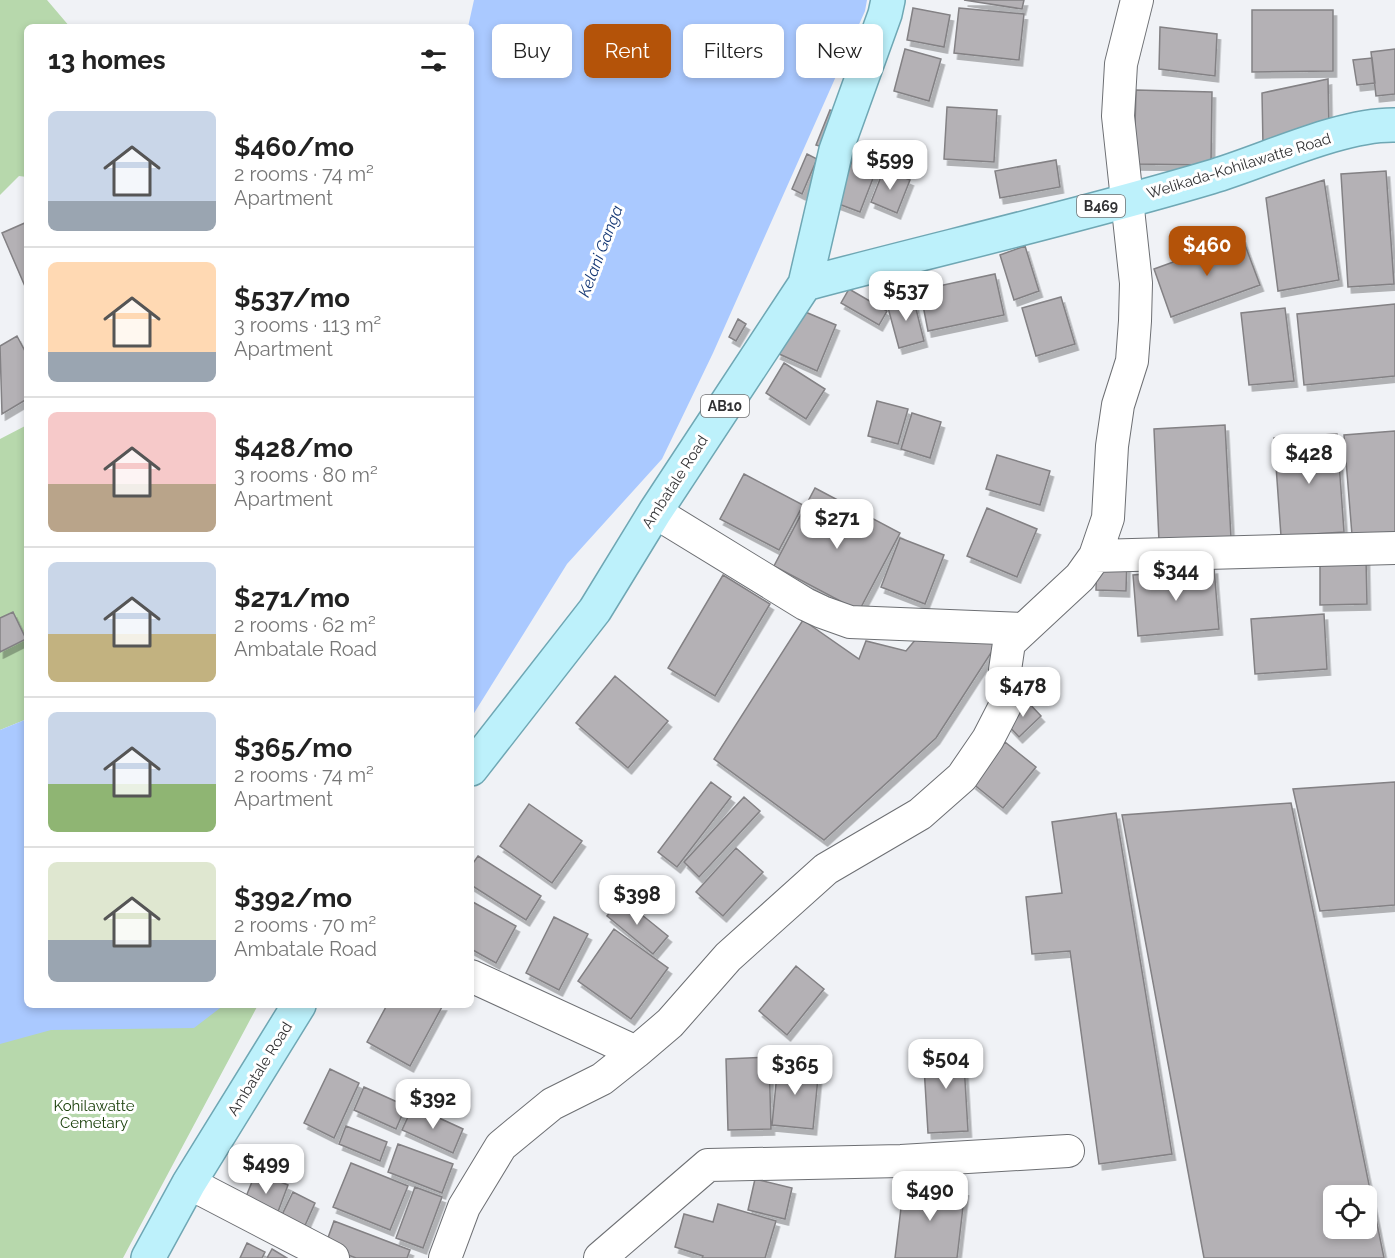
<!DOCTYPE html>
<meta charset="utf-8">
<style>
:root{--surface:#fff;--page:#f2f2f2;--text:#222;--muted:#767676;--line:#e0e0e0;--accent:#b45309}
body{margin:0;font-family:Raleway,sans-serif;background:var(--page);color:var(--text);height:100vh;display:flex;flex-direction:column;font-size:22px;white-space:nowrap}
*{box-sizing:border-box;margin:0}
p{font-size:20px;color:var(--muted)}
.icon{flex:none;width:33px;height:33px;fill:none;stroke:currentColor;stroke-width:2;stroke-linecap:round;stroke-linejoin:round}
.map{position:relative;flex:1;overflow:hidden}
.panel{position:absolute;left:24px;top:24px;width:450px;height:984px;display:flex;flex-direction:column;background:var(--surface);border-radius:9px;box-shadow:0 3px 9px #0003}
.panel>*{flex:none}
.top-card{position:absolute;left:492px;top:24px;width:570px;height:54px;display:flex;gap:12px}
.controls{position:absolute;left:1323px;top:1185px;display:grid;gap:12px}
.controls a{display:grid;place-items:center;width:54px;height:54px;border-radius:9px;background:var(--surface);box-shadow:0 3px 9px #0003;font-size:30px}
.price{position:absolute;translate:-50% -51px;padding:0 14px;border-radius:12px;background:#fff;color:#222;font-size:20px;line-height:39px;filter:drop-shadow(0 2px 3px #0008)}
.price::after{content:'';position:absolute;left:50%;top:36px;width:18px;height:14px;margin-left:-9px;background:inherit;clip-path:polygon(0 0,100% 0,50% 100%)}
.price.selected{background:var(--accent);color:#fff}
ul{padding:0;list-style:none}
li{display:flex;align-items:center;gap:18px;height:150px;padding:0 24px}
li+li{border-top:2px solid var(--line)}
li span{display:grid;place-items:center;flex:none;width:168px;height:120px;border-radius:9px;color:#555}
li>.icon{margin-inline-start:auto}
span .icon{width:72px;height:72px;fill:#fffc;stroke-width:1}
li b{font-size:26px}
h2{display:flex;justify-content:space-between;align-items:center;height:72px;padding:0 24px;font-size:26px}
.pill{padding:0 21px;border-radius:9px;background:var(--surface);box-shadow:0 3px 9px #0003;font-size:21px;line-height:54px}
.pill.selected{background:var(--accent);color:#fff}
.map>svg:first-child{display:block}
.green{fill:#b7d8ac}
.water{fill:#aac9ff}
.building{fill:#b4b1b5;stroke:#838184;stroke-width:1.5;fill-rule:evenodd;filter:url(#shadow)}
.lines{fill:none;stroke-linecap:round;stroke-linejoin:round}
.minor-casing{stroke:#6d6f73;stroke-width:34}
.primary-casing{stroke:#6fa7b4;stroke-width:36}
.minor{stroke:#fff;stroke-width:32}
.primary{stroke:#bdf1fb;stroke-width:33}
.labels{text-anchor:middle;stroke-width:6;stroke-linejoin:round;paint-order:stroke}
.shield{fill:#fff;stroke:#6f6f70;stroke-width:1.5}
.shield-label{font-size:14px;font-weight:bold;fill:#313133}
.street-label{font-size:15px;fill:#313133;stroke:#fff}
.park-label{font-size:15px;fill:#1b400b;stroke:#fff}
.water-label{font-size:16px;font-style:italic;fill:#143774;stroke:#fff}
</style>
<div class="map">
<svg width="1395" height="1258" viewBox="0 0 1395 1258">
<defs>
<filter id="shadow"><feDropShadow dx="3.5" dy="6" stdDeviation="0" flood-color="#0004"/></filter>
</defs>
<rect width="100%" height="100%" fill="#f0f2f6"/>
<path class="green" d="M0 0H47L70 27H27V177L19 176 0 195Z
M27 425V719L0 730V439Z
M209 1005H258L123 1258H0V1041L45 1022Z"/>
<path class="water" d="M474 0H867L865 11 713 353 662 459 567 564 471 718V27H468Z
M27 719V1005H224L194 1028 51 1030 0 1044V730Z"/>
<path class="building" d="M964 0H1024L1022 9Z
M913 8 950 15 944 47 907 40Z
M959 8 1024 14 1019 60 954 53Z
M1252 10H1333V71L1252 72Z
M1160 27 1217 34 1215 76 1159 69Z
M905 49 941 59 929 101 894 91Z
M1395 49V94L1376 96 1371 52Z
M1372 58 1375 83 1357 85 1353 60Z
M1328 79 1329 130 1263 146 1262 93Z
M1136 90 1212 92 1211 165 1134 164Z
M947 107 997 110 994 162 944 159Z
M830 110 839 113 826 148 816 145Z
M807 154 817 159 802 194 792 189Z
M853 158 877 168 860 212 836 203Z
M1056 160 1060 187 1000 198 995 171Z
M884 169 910 180 897 213 871 202Z
M1386 171 1394 284 1348 287 1341 174Z
M1324 180 1339 280 1278 291 1266 198Z
M27 222V291L2 233Z
M1242 237 1260 285 1171 317 1154 269Z
M1025 246 1039 291 1014 300 1000 255Z
M995 274 1004 315 928 331 920 290Z
M849 289 887 311 879 325 841 303Z
M913 297 924 341 899 348 887 304Z
M1061 297 1075 344 1036 356 1022 308Z
M1395 304V376L1304 385 1297 314Z
M796 308 836 325 817 371 777 353Z
M1285 308 1294 381 1249 385 1241 313Z
M738 319 746 324 736 341 729 337Z
M17 336 27 355V399L2 414 0 346Z
M784 363 825 389 806 419 766 393Z
M877 401 908 409 898 444 868 436Z
M912 413 941 422 930 458 901 449Z
M1225 425 1231 538 1159 542 1154 429Z
M1395 431V532L1352 535 1344 435Z
M1337 434 1344 532 1281 536 1274 438Z
M997 455 1050 471 1040 505 986 489Z
M744 474 803 505 779 550 720 519Z
M815 488 900 533 859 611 774 566Z
M987 508 1037 529 1017 577 967 556Z
M900 538 944 555 925 604 881 587Z
M1097 556 1127 557 1126 591 1096 590Z
M1366 558 1367 604 1320 605V559Z
M1214 568 1219 629 1138 636 1133 575Z
M723 575 770 604 715 696 668 668Z
M13 612 26 639 0 652V618Z
M1324 614 1327 669 1255 674 1251 619Z
M803 620 859 659 866 641 906 651 916 639 998 642 936 738 824 840 714 759Z
M615 676 668 721 628 768 576 723Z
M1026 700 1041 716 1019 737 1004 721Z
M1005 742 1036 767 1003 808 972 783Z
M711 782 731 797 677 867 658 852Z
M1395 782V905L1320 911 1293 789Z
M744 797 760 811 699 877 684 862Z
M1291 803 1384 1258H1204L1122 815ZM1334 1196H1366V1228H1334Z
M529 804 582 841 552 883 500 846Z
M1116 813 1172 1154 1099 1164 1070 951 1032 954 1026 897 1062 893 1052 822Z
M736 848 763 872 723 916 696 892Z
M478 856 541 896 526 920 471 885V866Z
M621 898 668 936 653 954 607 916Z
M471 901 516 926 496 963 471 949Z
M554 917 588 934 559 990 526 973Z
M614 929 668 968 631 1019 578 981Z
M796 966 824 989 787 1035 759 1011Z
M387 1005H443L410 1066 367 1042Z
M963 1047 968 1131 928 1133 923 1050Z
M769 1057 771 1129 728 1130 726 1059Z
M778 1063 819 1067 813 1129 772 1125Z
M330 1069 359 1083 334 1138 304 1123Z
M364 1087 406 1106 396 1129 354 1110Z
M413 1106 463 1129 453 1153 402 1130Z
M346 1126 387 1142 380 1161 339 1144Z
M398 1144 453 1164 442 1193 388 1172Z
M351 1163 408 1186 390 1230 333 1207Z
M256 1172 288 1185 276 1217 243 1204Z
M755 1179 792 1188 785 1219 748 1210Z
M904 1183 965 1190 957 1258H895Z
M415 1187 442 1197 423 1248 396 1238Z
M293 1192 315 1203 303 1230 280 1219Z
M718 1204 776 1221 765 1258H702L703 1256 675 1247 684 1214 713 1222Z
M334 1221 410 1250 407 1258H356L325 1246Z
M247 1243 265 1252 262 1258H240Z
M272 1249 287 1258H267Z"/>
<g class="lines">
<defs>
<path id="minor" d="M655 512 805 604 822 612 850 622 1022 629
M1095 556 1395 548
M471 976 636 1052
M189 1183 333 1258
M445 1258 464 1207 501 1146 552 1104 602 1079 636 1052 670 1023 728 957 826 869 920 814 962 777 988 739 1006 704 1005 670 1009 643 1080 577 1095 556 1108 518 1112 446 1118 405 1132 361 1135 321 1136 283 1118 116 1121 64 1137 0
M600 1258 708 1165 901 1161 1068 1151"/>
<path id="primary" d="M805 284C940 248 1077 217 1211 177 1265 161 1340 124 1395 125
M471 769 595 610 655 512 805 284 836 150 885 14 888 0
M148 1258 189 1183 299 1005"/>
</defs>
<use href="#minor" class="minor-casing"/>
<use href="#primary" class="primary-casing"/>
<use href="#minor" class="minor"/>
<use href="#primary" class="primary"/>
</g>
<g class="labels">
<g class="shield">
<rect x="1077" y="195" width="48" height="22" rx="4.5"/>
<rect x="701" y="395" width="48" height="22" rx="4.5"/>
</g>
<g class="shield-label">
<text x="1101" y="211">B469</text>
<text x="725" y="411">AB10</text>
</g>
<g class="street-label">
<text transform="translate(1239 166) rotate(-17)" y="5">Welikada-Kohilawatte Road</text>
<text transform="translate(675 482) rotate(-57)" y="5">Ambatale Road</text>
<text transform="translate(260 1069) rotate(-58)" y="5">Ambatale Road</text>
</g>
<g class="park-label">
<text x="94" y="1111">Kohilawatte<tspan x="94" dy="17">Cemetary</tspan></text>
</g>
<g class="water-label">
<text transform="translate(600 251) rotate(-69)" y="6">Kelani Ganga</text>
</g>
</g>
</svg>
<div class="controls">
<a><svg class="icon" aria-label="locate" viewBox="0 0 24 24"><circle cx="12" cy="12" r="6"/><path d="M12 2v4M12 18v4M2 12h4M18 12h4"/></svg></a>
</div>
<b class="price" style="left:890px;top:191px">$599</b>
<b class="price selected" style="left:1207px;top:277px">$460</b>
<b class="price" style="left:906px;top:322px">$537</b>
<b class="price" style="left:1309px;top:485px">$428</b>
<b class="price" style="left:837px;top:550px">$271</b>
<b class="price" style="left:1176px;top:602px">$344</b>
<b class="price" style="left:1023px;top:718px">$478</b>
<b class="price" style="left:637px;top:926px">$398</b>
<b class="price" style="left:946px;top:1090px">$504</b>
<b class="price" style="left:795px;top:1096px">$365</b>
<b class="price" style="left:433px;top:1130px">$392</b>
<b class="price" style="left:266px;top:1195px">$499</b>
<b class="price" style="left:930px;top:1222px">$490</b>
<div class="top-card">
<a class="pill">Buy</a>
<a class="pill selected">Rent</a>
<a class="pill">Filters</a>
<a class="pill">New</a>
</div>
<section class="panel">
<h2>13 homes<svg class="icon" aria-label="filters" viewBox="0 0 24 24"><path d="M4 7h16M4 17h16"/><circle cx="9" cy="7" r="2"/><circle cx="15" cy="17" r="2"/></svg></h2>
<ul>
<li><span style="background:linear-gradient(#c9d6e8 75%,#9aa5b1 0)"><svg class="icon" aria-label="home" viewBox="0 0 24 24"><path d="M3 11l9-7 9 7M6 9v11h12V9"/></svg></span><div><b>$460/mo</b><p>2 rooms · 74 m²</p><p>Apartment</p></div></li>
<li><span style="background:linear-gradient(#ffd9b3 75%,#9aa5b1 0)"><svg class="icon" aria-label="home" viewBox="0 0 24 24"><path d="M3 11l9-7 9 7M6 9v11h12V9"/></svg></span><div><b>$537/mo</b><p>3 rooms · 113 m²</p><p>Apartment</p></div></li>
<li><span style="background:linear-gradient(#f6c9c9 60%,#b9a48a 0)"><svg class="icon" aria-label="home" viewBox="0 0 24 24"><path d="M3 11l9-7 9 7M6 9v11h12V9"/></svg></span><div><b>$428/mo</b><p>3 rooms · 80 m²</p><p>Apartment</p></div></li>
<li><span style="background:linear-gradient(#c9d6e8 60%,#c2b280 0)"><svg class="icon" aria-label="home" viewBox="0 0 24 24"><path d="M3 11l9-7 9 7M6 9v11h12V9"/></svg></span><div><b>$271/mo</b><p>2 rooms · 62 m²</p><p>Ambatale Road</p></div></li>
<li><span style="background:linear-gradient(#c9d6e8 60%,#8fb573 0)"><svg class="icon" aria-label="home" viewBox="0 0 24 24"><path d="M3 11l9-7 9 7M6 9v11h12V9"/></svg></span><div><b>$365/mo</b><p>2 rooms · 74 m²</p><p>Apartment</p></div></li>
<li><span style="background:linear-gradient(#dfe7d0 65%,#9aa5b1 0)"><svg class="icon" aria-label="home" viewBox="0 0 24 24"><path d="M3 11l9-7 9 7M6 9v11h12V9"/></svg></span><div><b>$392/mo</b><p>2 rooms · 70 m²</p><p>Ambatale Road</p></div></li>
</ul>
</section>
</div>
